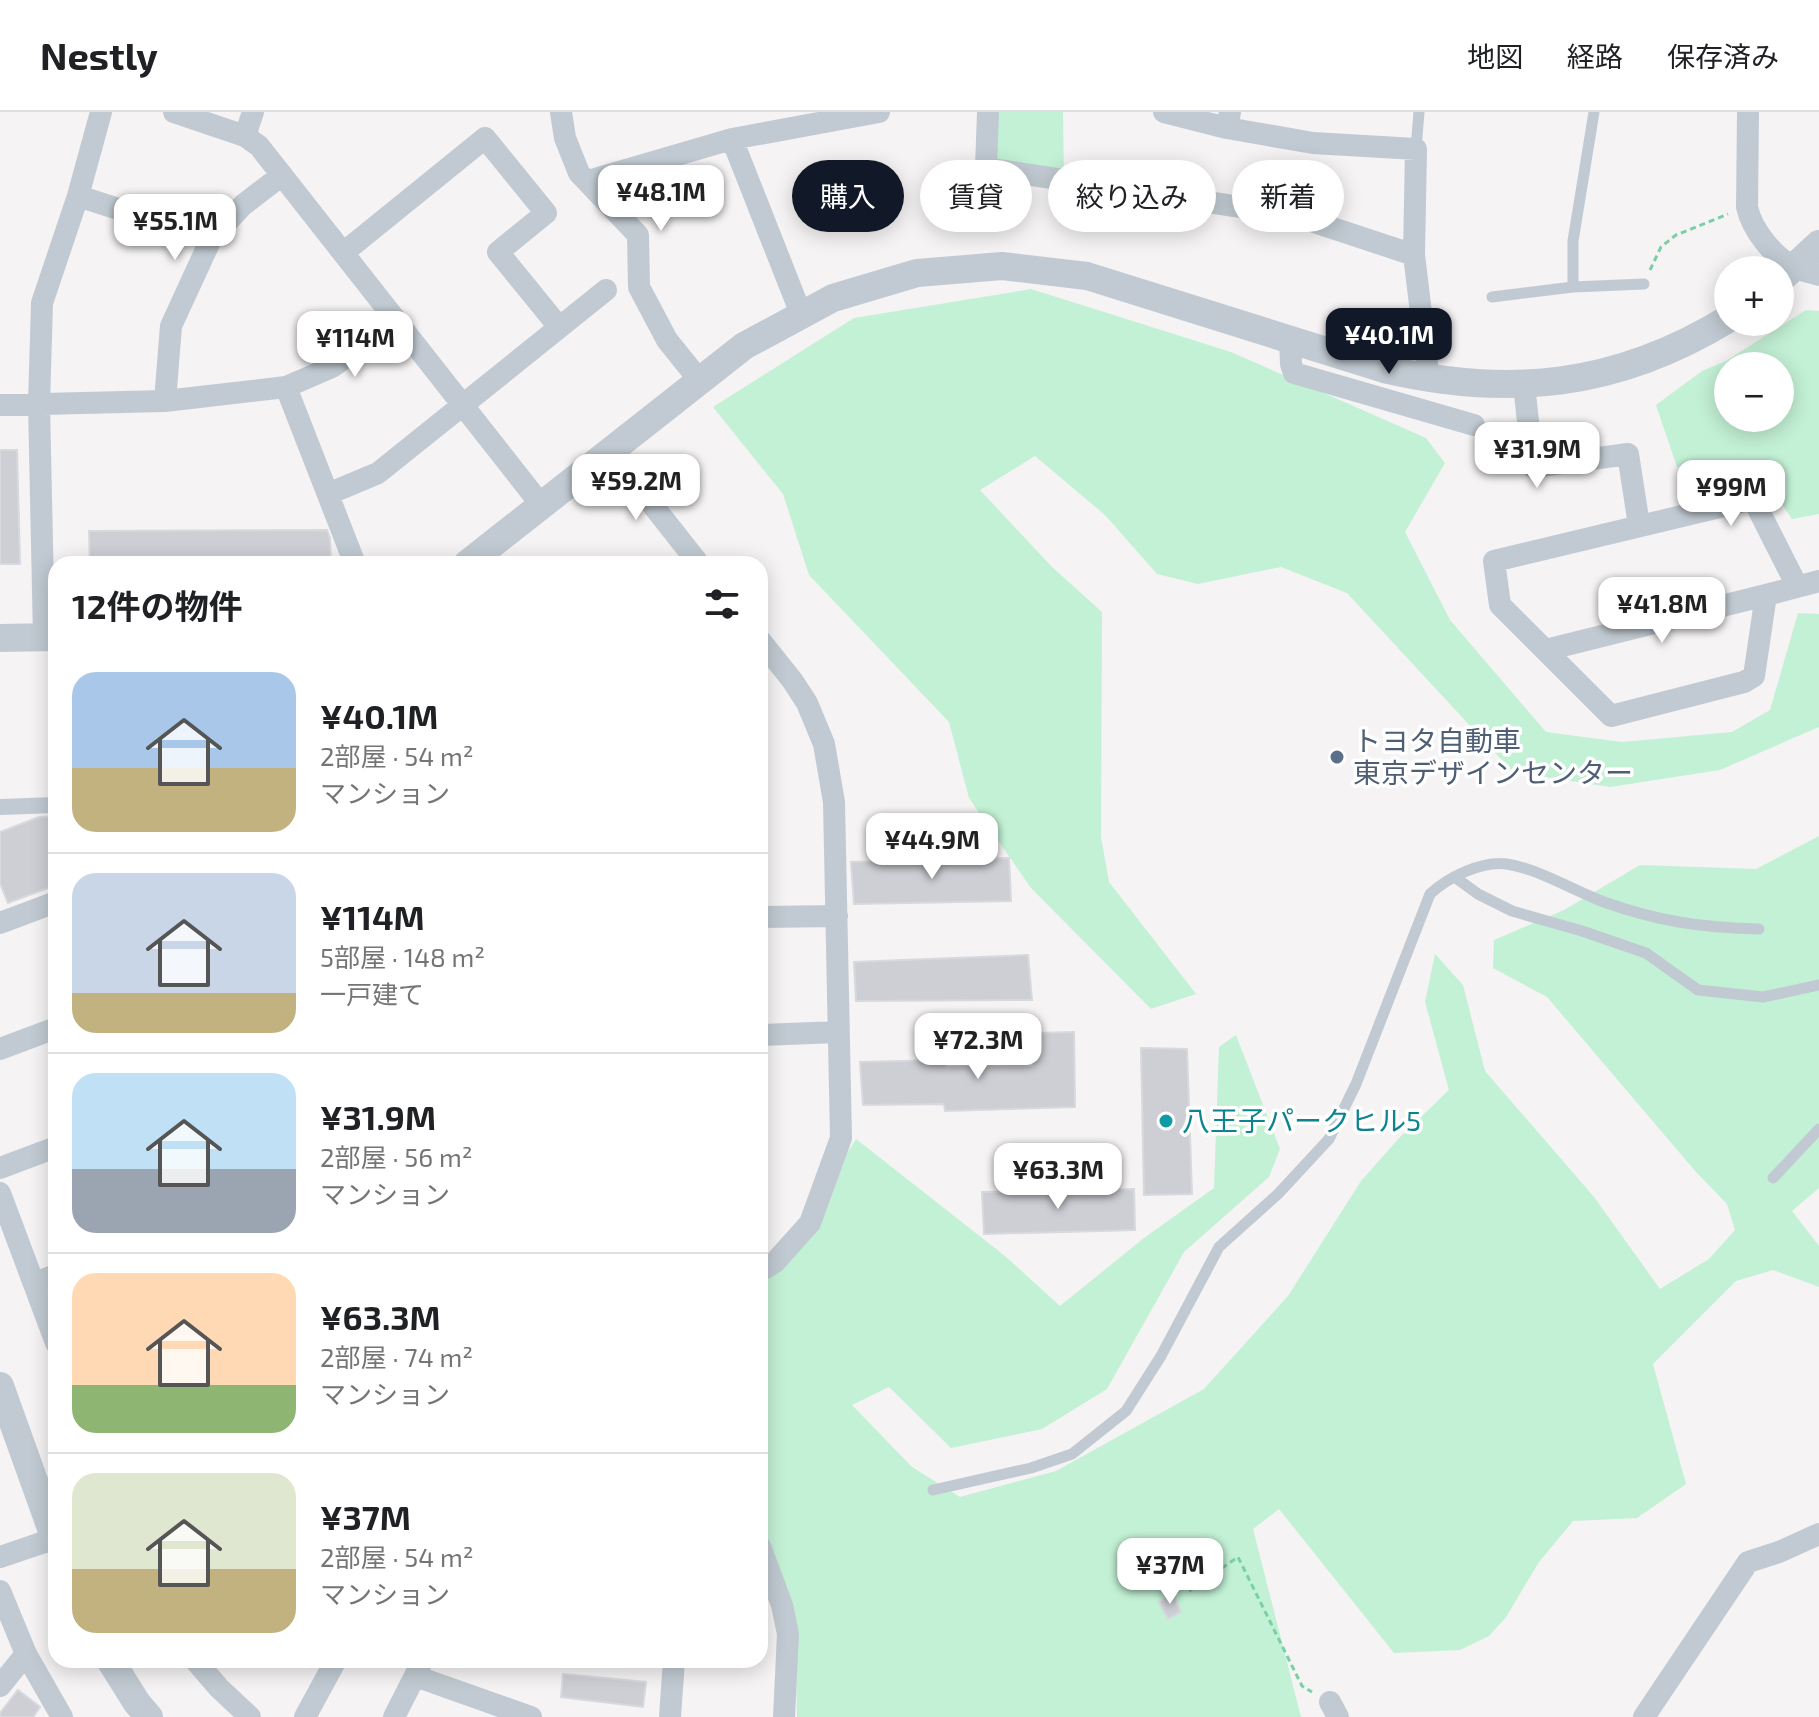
<!DOCTYPE html>
<html lang="ja">
<meta charset="utf-8">
<style>
:root{--surface:#fff;--page:#f2f2f2;--text:#202124;--muted:#757577;--line:#e0e0e0;--accent:#111827}
body{margin:0;font-family:"Exo 2","Noto Sans JP",sans-serif;background:var(--page);color:var(--text);height:100vh;display:flex;flex-direction:column;font-size:30px;white-space:nowrap}
*{box-sizing:border-box;margin:0}
p{font-size:26px;color:var(--muted)}
.icon{flex:none;width:44px;height:44px;fill:none;stroke:currentColor;stroke-width:2;stroke-linecap:round;stroke-linejoin:round}
.map{position:relative;flex:1;overflow:hidden}
.panel{position:absolute;left:48px;top:444px;width:720px;height:1112px;display:flex;flex-direction:column;background:var(--surface);border-radius:24px;box-shadow:0 4px 20px #0003}
.panel>*{flex:none}
.top-card{position:absolute;left:792px;top:48px;width:760px;height:72px;display:flex;gap:16px}
.controls{position:absolute;left:1714px;top:144px;display:grid;gap:16px}
.controls a{display:grid;place-items:center;width:80px;height:80px;border-radius:50%;background:var(--surface);box-shadow:0 4px 20px #0003;font-size:40px}
.price{position:absolute;translate:-50% -68px;padding:0 18px;border-radius:16px;background:#fff;color:#222;font-size:26px;line-height:52px;filter:drop-shadow(0 2px 4px #0008)}
.price::after{content:'';position:absolute;left:50%;top:48px;width:24px;height:18px;margin-left:-12px;background:inherit;clip-path:polygon(0 0,100% 0,50% 100%)}
.price.active{background:var(--accent);color:#fff}
ul{padding:0;list-style:none}
li{display:flex;align-items:center;gap:24px;height:200px;padding:0 24px}
li+li{border-top:2px solid var(--line)}
li span{display:grid;place-items:center;flex:none;width:224px;height:160px;border-radius:24px;color:#555}
li>.icon{margin-inline-start:auto}
span .icon{width:96px;height:96px;fill:#fffc;stroke-width:1}
li b{font-size:34px}
h2{display:flex;justify-content:space-between;align-items:center;height:96px;padding:0 24px;font-size:34px}
.chip{padding:0 28px;border-radius:36px;background:var(--surface);box-shadow:0 4px 20px #0003;font-size:28px;line-height:72px}
.chip.active{background:var(--accent);color:#fff}
header{display:flex;align-items:center;gap:48px;box-sizing:border-box;height:112px;padding:0 40px;background:var(--surface);border-bottom:2px solid var(--line)}
header strong{font-size:38px}
nav{display:flex;gap:44px;margin-inline-start:auto;font-size:28px}
.map>svg:first-child{display:block}
.green{fill:#c3f1d5;fill-rule:evenodd}
.building{fill:#cdcfd5;stroke:#d7d9de;stroke-width:2}
.lines{fill:none;stroke-linecap:round;stroke-linejoin:round}
.path{stroke:#7ad0a6;stroke-width:3;stroke-dasharray:6 4;stroke-linecap:butt}
.service{stroke:#c1cad2;stroke-width:11}
.pedestrian{stroke:#c1cad2;stroke-width:16}
.minor{stroke:#c1cad2;stroke-width:22}
.tertiary{stroke:#c1cad2;stroke-width:28}
.service-dot{fill:#5c6f8a;stroke:#fff;stroke-width:3}
.culture-dot{fill:#0f9aa8;stroke:#fff;stroke-width:3}
.labels{text-anchor:middle;stroke-width:7;stroke-linejoin:round;paint-order:stroke}
.service-label{font-size:28px;fill:#4e5e75;stroke:#fff;text-anchor:start}
.culture-label{font-size:28px;fill:#0d838f;stroke:#fff;text-anchor:start}
</style>
<header>
<strong>Nestly</strong>
<nav><a>地図</a><a>経路</a><a>保存済み</a></nav>
</header>
<div class="map">
<svg width="1819" height="1605" viewBox="0 0 1819 1605">
<rect width="100%" height="100%" fill="#f5f3f3"/>
<path class="green" d="M988 0H1063L1064 68 986 56Z
M1031 177 1231 240 1426 326 1445 351 1405 420 1450 508 1546 620 1622 630 1732 620 1770 598 1798 501 1819 502V615L1720 658 1610 675 1513 660 1347 481 1281 455 1198 472 1157 462 1105 403 1035 344 980 378 1052 455 1102 500 1101 725 1109 770 1196 882 1151 897 1031 776 969 686 949 610 809 463 783 382 713 295 854 206Z
M1806 198 1819 199V402L1792 407 1753 350 1677 355 1656 293 1702 259 1726 249ZM1780 254V306H1728V254Z
M1819 724V1076L1792 1099 1819 1134V1175L1773 1158 1736 1169 1653 1252 1686 1372 1637 1406 1573 1409 1539 1450 1506 1505 1489 1524 1460 1538 1394 1541 1279 1397 1253 1417 1301 1605H797L795 1508 760 1420V1173L766 1170 856 1027 1005 1144 1060 1194 1144 1126 1214 1076 1219 935 1236 923 1280 1037 1269 1065 1184 1140 1107 1277 1042 1317 951 1336 889 1275 852 1293 912 1355 960 1385 1056 1359 1204 1277 1288 1184 1361 1069 1400 1025 1449 978 1425 890 1435 842 1463 873 1485 959 1594 1085 1660 1177 1709 1147 1735 1118 1727 1092 1696 1060 1547 885 1493 856 1494 828 1564 798 1640 753 1756 757Z"/>
<path class="building" d="M0 338H17L20 452H0Z
M327 418 330 426 331 452H90L89 419Z
M56 704V773L8 791 0 771V720L39 705Z
M1009 746 1011 789 854 792 851 750Z
M1028 843 1032 888 856 889 854 850Z
M1074 920 1075 995 945 999 944 992 863 993 860 950 944 948 946 955 1033 954 1035 921Z
M1141 936 1187 937 1192 1082 1144 1083Z
M1134 1077 1135 1118 984 1122 982 1080Z
M1173 1481 1181 1500 1168 1507 1159 1490Z
M563 1562 646 1570 643 1595 561 1585Z
M18 1578 40 1595 33 1605H0V1601Z"/>
<g class="lines">
<path class="path" d="M1650 158 1661 135 1676 123 1728 102
M1189 1479 1238 1445 1302 1574 1312 1580"/>
<path class="service" d="M1416 37 1419 0
M1573 175V129L1594 0
M1492 185 1573 175 1644 172
M1456 766 1478 782 1512 799 1582 819 1646 841 1698 878 1763 885 1819 873
M1773 1066 1819 1017
M933 1378 1031 1356 1072 1342 1126 1299 1161 1244 1219 1135 1278 1082 1329 1027 1356 972 1430 782C1447 766 1482 748 1507 752 1539 757 1574 779 1604 790 1657 809 1703 816 1759 817"/>
<path class="pedestrian" d="M0 695 56 693"/>
<path class="minor" d="M174 0 245 24 259 34 542 394
M561 0 565 26 579 61 638 123 639 175 667 228 700 269
M988 0 986 56 1293 103 1414 143
M1164 0 1227 16
M1230 0 1227 16 1313 31 1416 37 1414 143 1429 267
M1748 0 1747 95C1752 118 1773 144 1794 155 1801 159 1811 160 1819 163
M245 24 253 0
M732 27 801 202
M588 69 732 27 879 0
M78 84 211 127
M343 141 485 26 546 101 498 140 559 215
M1290 227 1291 252 1294 261 1474 313
M1524 273 1533 355 1628 342 1639 413
M286 275 332 255 396 210
M165 289 171 214 211 127 243 93 282 63
M0 293 165 289 286 275 355 452
M610 339 699 452
M328 382 378 361 606 178
M1797 474 1753 387 1494 449 1500 493 1611 604 1744 570 1754 564 1766 483 1819 469
M44 525 39 292 42 191 78 84 101 0
M760 528 792 568 807 591 824 632 834 690 841 1026 810 1111 775 1150 760 1159
M1546 538 1766 483
M760 805 837 804
M0 811 56 790
M760 923 838 920
M0 937 56 916
M0 1056 56 1035
M0 1081 56 1231
M34 1171 56 1163
M760 1434 782 1493 788 1522 784 1605
M0 1445 56 1426
M0 1479 26 1542 62 1605
M195 1548 219 1576 250 1605
M415 1564 531 1605
M0 1574 26 1542
M1330 1590 1338 1605
M305 1605 336 1548
M394 1605 423 1548
M670 1605 674 1548
M1644 1605 1748 1450 1779 1440 1819 1422"/>
<path class="tertiary" d="M1780 168 1819 132
M467 452 744 234 833 186 917 161 1002 154 1087 164 1384 257C1509 286 1617 275 1728 207
M0 526 56 525
M0 1274 56 1430
M110 1548 137 1591 149 1605"/>
</g>
<circle class="service-dot" cx="1337" cy="645" r="8"/>
<circle class="culture-dot" cx="1166" cy="1009" r="8"/>
<g class="labels">
<g class="service-label">
<text x="1353" y="639">トヨタ自動車<tspan x="1353" dy="32">東京デザインセンター</tspan></text>
</g>
<g class="culture-label">
<text x="1182" y="1019">八王子パークヒル5</text>
</g>
</g>
</svg>
<div class="controls">
<a>+</a>
<a>−</a>
</div>
<b class="price" style="left:661px;top:121px">¥48.1M</b>
<b class="price" style="left:175px;top:150px">¥55.1M</b>
<b class="price active" style="left:1389px;top:264px">¥40.1M</b>
<b class="price" style="left:355px;top:267px">¥114M</b>
<b class="price" style="left:1537px;top:378px">¥31.9M</b>
<b class="price" style="left:636px;top:410px">¥59.2M</b>
<b class="price" style="left:1731px;top:416px">¥99M</b>
<b class="price" style="left:1662px;top:533px">¥41.8M</b>
<b class="price" style="left:932px;top:769px">¥44.9M</b>
<b class="price" style="left:978px;top:969px">¥72.3M</b>
<b class="price" style="left:1058px;top:1099px">¥63.3M</b>
<b class="price" style="left:1170px;top:1494px">¥37M</b>
<div class="top-card">
<a class="chip active">購入</a>
<a class="chip">賃貸</a>
<a class="chip">絞り込み</a>
<a class="chip">新着</a>
</div>
<section class="panel">
<h2>12件の物件<svg class="icon" aria-label="filters" viewBox="0 0 24 24"><path d="M4 7h16M4 17h16"/><circle cx="9" cy="7" r="2"/><circle cx="15" cy="17" r="2"/></svg></h2>
<ul>
<li><span style="background:linear-gradient(#a9c7e8 60%,#c2b280 0)"><svg class="icon" aria-label="home" viewBox="0 0 24 24"><path d="M3 11l9-7 9 7M6 9v11h12V9"/></svg></span><div><b>¥40.1M</b><p>2部屋 · 54 m²</p><p>マンション</p></div></li>
<li><span style="background:linear-gradient(#c9d6e8 75%,#c2b280 0)"><svg class="icon" aria-label="home" viewBox="0 0 24 24"><path d="M3 11l9-7 9 7M6 9v11h12V9"/></svg></span><div><b>¥114M</b><p>5部屋 · 148 m²</p><p>一戸建て</p></div></li>
<li><span style="background:linear-gradient(#bfe0f5 60%,#9aa5b1 0)"><svg class="icon" aria-label="home" viewBox="0 0 24 24"><path d="M3 11l9-7 9 7M6 9v11h12V9"/></svg></span><div><b>¥31.9M</b><p>2部屋 · 56 m²</p><p>マンション</p></div></li>
<li><span style="background:linear-gradient(#ffd9b3 70%,#8fb573 0)"><svg class="icon" aria-label="home" viewBox="0 0 24 24"><path d="M3 11l9-7 9 7M6 9v11h12V9"/></svg></span><div><b>¥63.3M</b><p>2部屋 · 74 m²</p><p>マンション</p></div></li>
<li><span style="background:linear-gradient(#dfe7d0 60%,#c2b280 0)"><svg class="icon" aria-label="home" viewBox="0 0 24 24"><path d="M3 11l9-7 9 7M6 9v11h12V9"/></svg></span><div><b>¥37M</b><p>2部屋 · 54 m²</p><p>マンション</p></div></li>
</ul>
</section>
</div>
